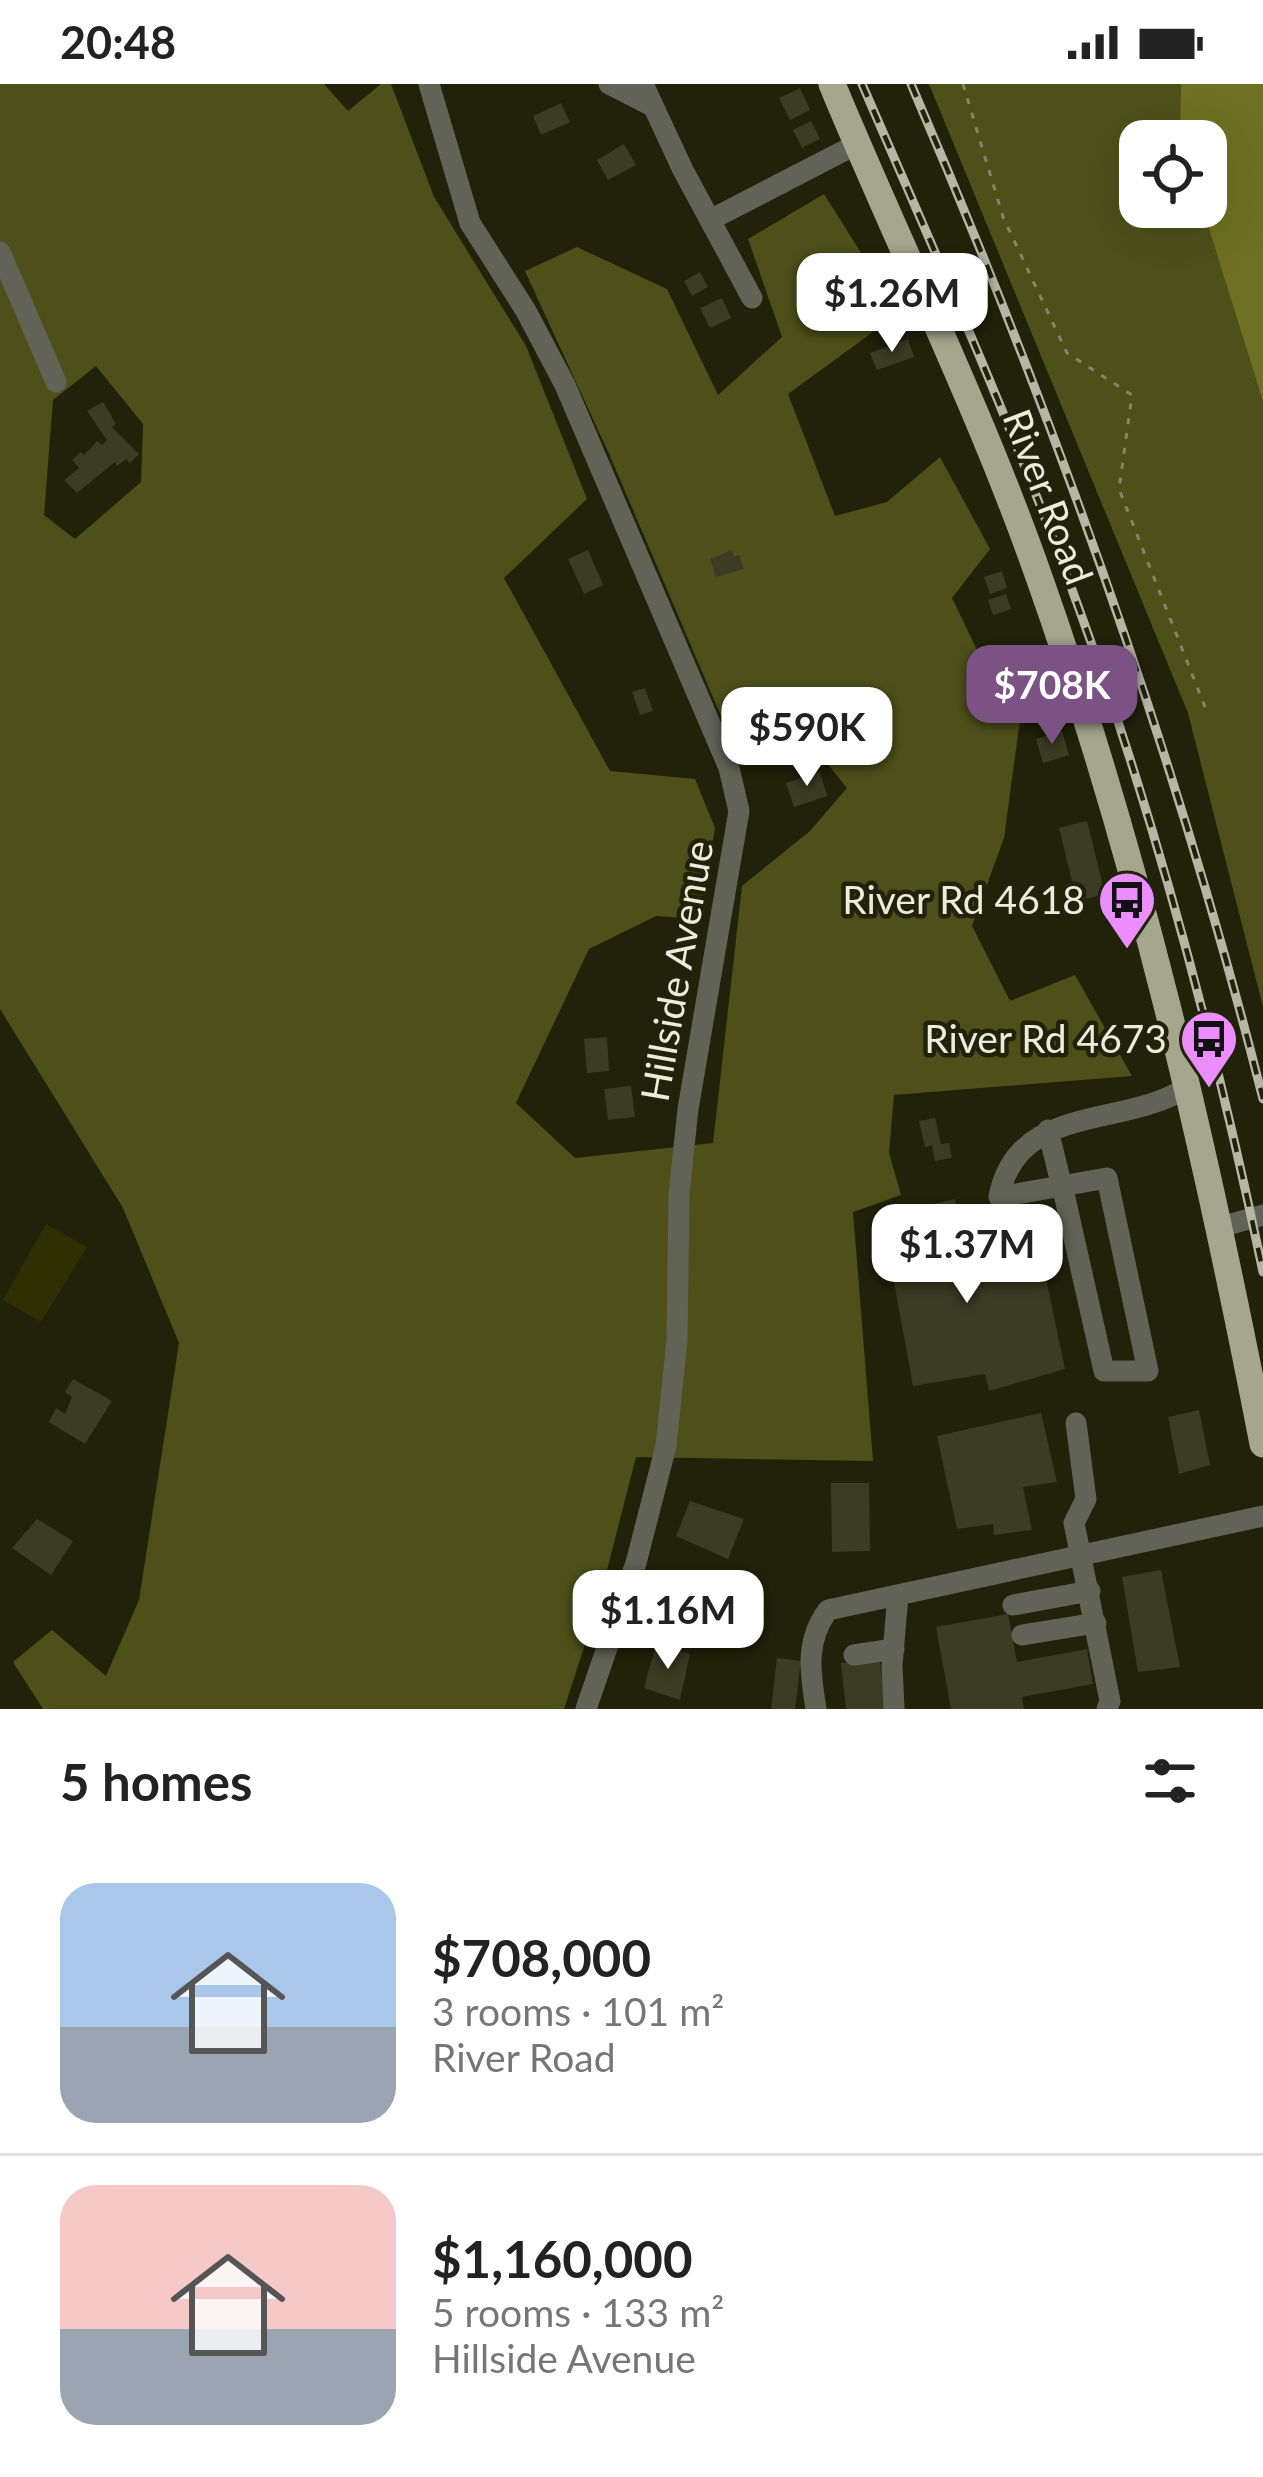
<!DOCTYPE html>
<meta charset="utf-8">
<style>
:root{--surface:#fff;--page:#f6f6f6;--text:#222;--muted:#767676;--line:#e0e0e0;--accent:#7c5284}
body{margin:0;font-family:Lato,sans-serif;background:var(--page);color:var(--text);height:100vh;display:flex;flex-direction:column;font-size:45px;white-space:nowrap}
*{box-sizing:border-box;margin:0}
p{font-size:39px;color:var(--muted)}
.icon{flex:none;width:66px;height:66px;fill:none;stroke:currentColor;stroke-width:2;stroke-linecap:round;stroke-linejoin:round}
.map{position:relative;height:1625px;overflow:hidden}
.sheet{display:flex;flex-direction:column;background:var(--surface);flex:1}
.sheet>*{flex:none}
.tools{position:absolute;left:1119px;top:36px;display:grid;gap:24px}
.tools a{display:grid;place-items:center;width:108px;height:108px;border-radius:24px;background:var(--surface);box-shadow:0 12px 48px #0002;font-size:60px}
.price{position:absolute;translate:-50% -102px;padding:0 27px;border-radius:24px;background:#fff;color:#222;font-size:39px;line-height:78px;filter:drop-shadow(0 3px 6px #0008)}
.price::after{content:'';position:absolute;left:50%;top:72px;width:36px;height:27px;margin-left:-18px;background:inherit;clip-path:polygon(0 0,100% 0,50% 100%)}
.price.selected{background:var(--accent);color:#fff}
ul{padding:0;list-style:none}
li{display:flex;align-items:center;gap:36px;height:300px;padding:0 60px}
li+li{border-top:3px solid var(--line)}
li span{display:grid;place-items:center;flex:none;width:336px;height:240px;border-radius:36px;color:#555}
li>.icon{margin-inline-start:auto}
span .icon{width:144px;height:144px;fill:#fffc;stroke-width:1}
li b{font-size:51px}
h2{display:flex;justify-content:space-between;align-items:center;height:144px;padding:0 60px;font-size:51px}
.status{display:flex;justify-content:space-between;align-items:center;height:84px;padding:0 60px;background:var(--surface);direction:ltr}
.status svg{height:33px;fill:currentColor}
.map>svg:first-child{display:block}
.green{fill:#2e3002}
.forest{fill:#4e501a;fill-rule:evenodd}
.water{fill:#6e7022}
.building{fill:#3a3c23}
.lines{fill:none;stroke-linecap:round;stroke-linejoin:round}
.path{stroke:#828470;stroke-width:3;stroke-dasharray:6 9;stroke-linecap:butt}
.minor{stroke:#626357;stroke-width:21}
.major{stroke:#a4a68e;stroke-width:27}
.rail-casing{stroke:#b5b7a5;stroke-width:9}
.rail{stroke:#21220a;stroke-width:4.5;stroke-dasharray:14;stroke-linecap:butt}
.labels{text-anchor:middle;stroke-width:9;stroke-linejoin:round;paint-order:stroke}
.street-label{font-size:39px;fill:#eaecdc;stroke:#21220a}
.poi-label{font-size:39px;fill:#eaecdc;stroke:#21220a;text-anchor:end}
</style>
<div class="status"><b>20:48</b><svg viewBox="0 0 49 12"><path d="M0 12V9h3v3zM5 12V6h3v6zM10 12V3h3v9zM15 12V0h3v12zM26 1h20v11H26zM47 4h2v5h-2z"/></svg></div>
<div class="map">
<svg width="1263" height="1625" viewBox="0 0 1263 1625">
<rect width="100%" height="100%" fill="#21220a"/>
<path class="green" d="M46 1140 87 1163 41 1238 3 1216Z"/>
<path class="forest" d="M0 0H324L348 27 381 0H391L434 113 526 262 587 415 504 494 610 687 695 695 715 744 699 835 656 832 589 865 516 1019 575 1074 713 1059 742 802 810 747 847 704 817 667H736L610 372 525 187 577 163 667 205 718 311 782 253 748 155 824 110 899 229 788 310 835 432 887 418 940 373 990 465 952 514 991 595 1023 614 1004 754 972 842 1010 917 1075 891 1132 992 894 1011 889 1069 901 1111 853 1128 873 1377 636 1373 599 1517 564 1625H43L13 1578 52 1546 106 1592 139 1516 179 1259 123 1124 0 925ZM96 282 143 340 141 398 75 455 44 431 53 316Z
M929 0H1181V57H1140V123H1202L1263 318V923L1188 629Z"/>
<path class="water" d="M1181 0H1263V318L1202 123H1206V57L1180 54Z"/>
<path class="building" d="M800 4 810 26 790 36 779 14Z
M561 19 570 38 541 51 533 32Z
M811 37 820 55 802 64 793 46Z
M624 60 636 81 608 96 597 76Z
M700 188 708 203 692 212 684 197Z
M722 214 731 234 710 244 700 224Z
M908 255 914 273 877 286 870 269Z
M103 318 116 340 112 343 139 370 130 379 126 375 117 382 115 378 77 409 64 396 79 384 72 376 81 368 84 371 97 357 102 361 107 356 87 327Z
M588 466 603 501 584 510 568 475Z
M732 466 734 472 739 471 744 485 716 493 710 475Z
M1002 487 1007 504 990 510 984 493Z
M1006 510 1011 525 993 531 988 516Z
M645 604 653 627 640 631 632 608Z
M1062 647 1069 671 1043 679 1036 655Z
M820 688 827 712 794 723 786 699Z
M1087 737 1105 810 1077 817 1059 744Z
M607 953 609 987 587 989 584 955Z
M631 1002 635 1033 608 1036 604 1005Z
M935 1034 941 1060 949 1059 952 1074 935 1077 932 1061 925 1063 919 1037Z
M955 1115 972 1196 1043 1180 1065 1285 989 1307 985 1290 913 1302 882 1132Z
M73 1295 112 1317 85 1360 49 1338 56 1324 65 1330 72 1313 65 1308Z
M1199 1326 1210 1381 1179 1390 1168 1333Z
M1041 1329 1057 1398 1023 1403 1032 1446 994 1451 993 1440 957 1445 937 1352Z
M831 1399H869L870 1467 832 1468Z
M690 1417 744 1435 728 1475 676 1452Z
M37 1435 73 1457 51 1491 12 1464Z
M1161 1486 1180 1583 1138 1588 1122 1493Z
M1008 1530 1017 1578 1087 1565 1093 1600 1022 1613 1024 1625H951L936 1543Z
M656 1560 690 1570 680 1616 644 1604Z
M777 1574 801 1577 795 1625H771Z
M880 1576 885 1625H846L841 1579Z"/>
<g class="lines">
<path class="path" d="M963 0 1003 133 1067 269 1132 311 1119 405 1207 628"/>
<path class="minor" d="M429 0 470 139 526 227 565 301 729 684 739 727 688 1025 679 1110 677 1256 666 1362 636 1479 586 1625
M609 0 650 21
M643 0 683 86 752 214
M712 135 857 60
M0 168 56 298
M1048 1046 1060 1095 1062 1101 1104 1287H1148L1107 1094 999 1113C1017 1018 1125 1045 1187 1003
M1220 1143 1263 1131
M1076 1339 1086 1415 1074 1439 1110 1617 1107 1625
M1013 1521 1090 1507
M1022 1551 1096 1539
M854 1571 894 1565
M816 1625C810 1588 805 1557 828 1526L1263 1432
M894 1625 892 1581 898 1511"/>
<path class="major" d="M832 0C900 164 980 325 1039 493 1139 775 1206 1066 1263 1360"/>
<defs>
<path id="rail" d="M862 0C937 173 1014 345 1078 522 1157 739 1216 962 1263 1188
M911 0C1053 330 1175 666 1263 1015"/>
</defs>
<use href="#rail" class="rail-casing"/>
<use href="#rail" class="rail"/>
</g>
<defs>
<symbol id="bus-pin" viewBox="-11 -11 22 30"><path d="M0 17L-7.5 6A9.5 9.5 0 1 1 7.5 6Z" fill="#eb8dfc" stroke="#21220a"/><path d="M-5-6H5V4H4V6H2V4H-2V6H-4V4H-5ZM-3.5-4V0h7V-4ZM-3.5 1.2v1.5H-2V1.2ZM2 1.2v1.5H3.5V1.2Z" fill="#111"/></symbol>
</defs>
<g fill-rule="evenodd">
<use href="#bus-pin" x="1094" y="783" width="66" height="90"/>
<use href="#bus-pin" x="1176" y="922" width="66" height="90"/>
</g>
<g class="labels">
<g class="street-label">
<text transform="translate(1048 413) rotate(69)" y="14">River Road</text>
<text transform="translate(677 887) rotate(-80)" y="14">Hillside Avenue</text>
</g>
<g class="poi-label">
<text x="1085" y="830">River Rd 4618</text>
<text x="1167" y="969">River Rd 4673</text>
</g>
</g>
</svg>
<div class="tools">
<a><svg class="icon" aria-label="locate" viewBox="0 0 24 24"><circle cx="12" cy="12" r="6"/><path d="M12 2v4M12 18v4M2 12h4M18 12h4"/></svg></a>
</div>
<b class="price" style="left:892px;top:271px">$1.26M</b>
<b class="price selected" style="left:1052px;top:663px">$708K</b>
<b class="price" style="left:807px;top:705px">$590K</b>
<b class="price" style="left:967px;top:1222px">$1.37M</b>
<b class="price" style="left:668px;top:1588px">$1.16M</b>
</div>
<section class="sheet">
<h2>5 homes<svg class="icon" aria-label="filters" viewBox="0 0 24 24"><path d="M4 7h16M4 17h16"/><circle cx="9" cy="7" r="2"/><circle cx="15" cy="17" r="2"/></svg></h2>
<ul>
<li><span style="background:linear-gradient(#a9c7e8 60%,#9aa5b1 0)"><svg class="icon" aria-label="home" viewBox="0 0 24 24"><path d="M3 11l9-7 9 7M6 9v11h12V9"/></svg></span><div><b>$708,000</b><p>3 rooms · 101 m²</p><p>River Road</p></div></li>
<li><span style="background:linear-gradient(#f6c9c9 60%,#9aa5b1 0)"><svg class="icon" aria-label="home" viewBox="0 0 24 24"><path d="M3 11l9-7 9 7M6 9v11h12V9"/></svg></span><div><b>$1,160,000</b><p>5 rooms · 133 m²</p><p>Hillside Avenue</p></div></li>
</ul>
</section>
